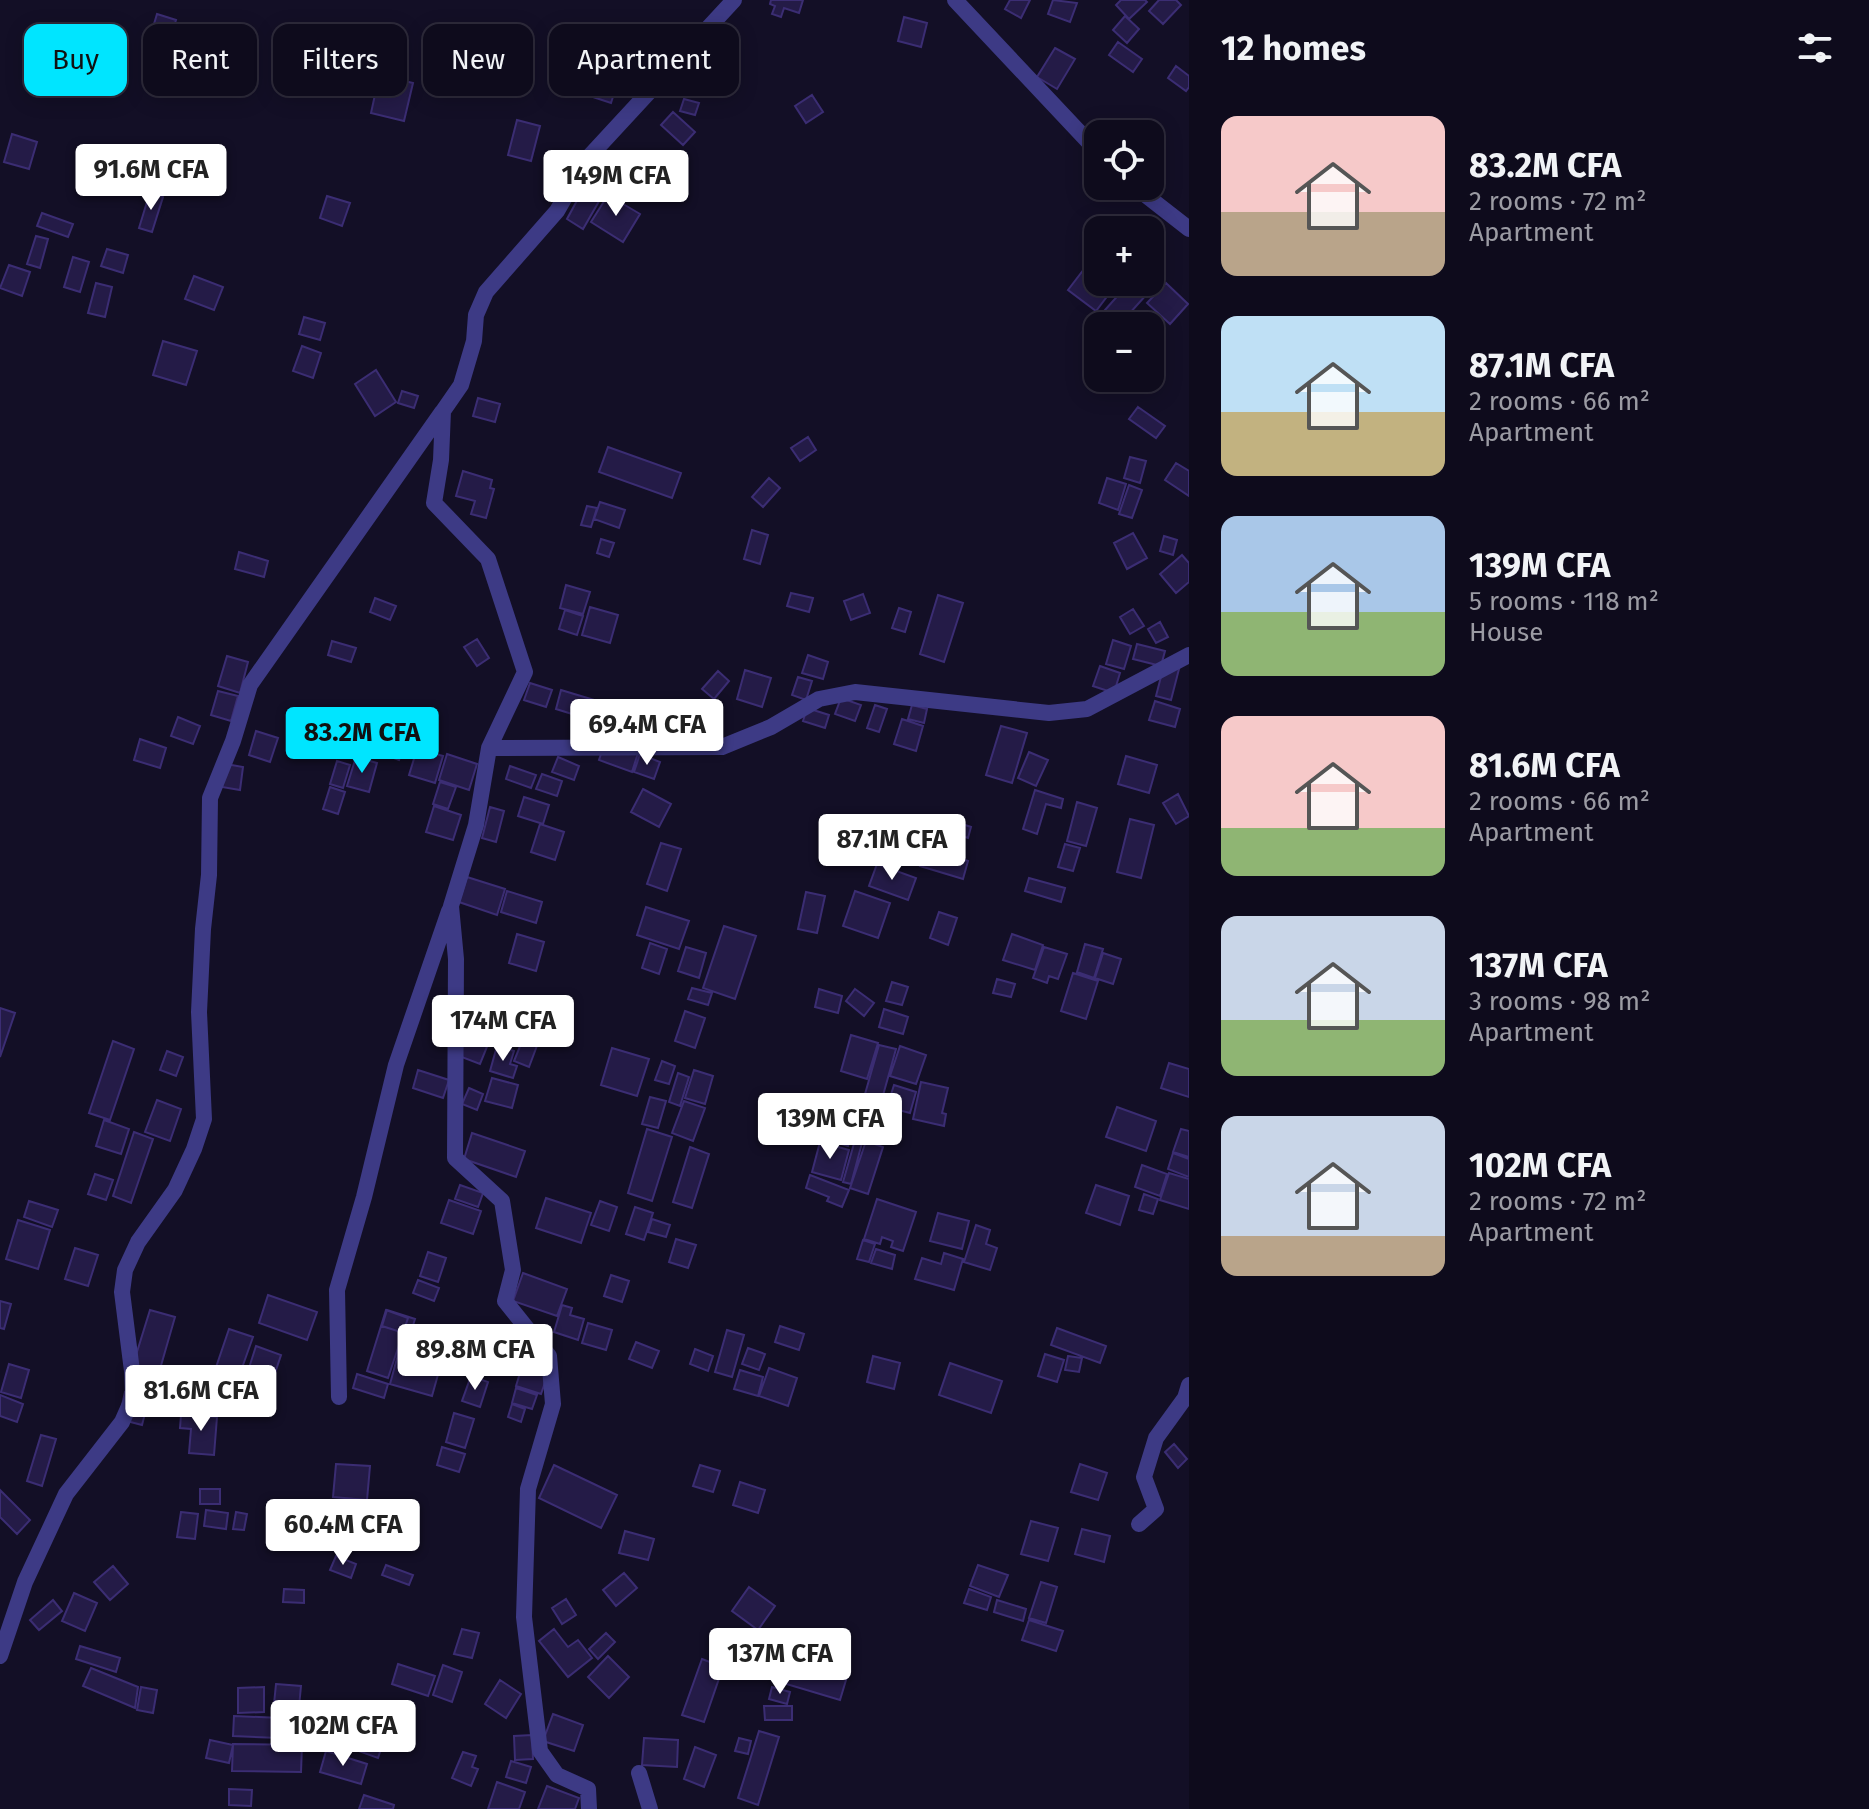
<!DOCTYPE html>
<meta charset="utf-8">
<style>
:root{--surface:#0e0b1c;--page:#1c1929;--text:#f1f3f6;--muted:#9b9ba3;--line:#2e2b3b;--accent:#00e5ff}
body{margin:0;font-family:"Fira Sans",sans-serif;background:var(--page);color:var(--text);height:100vh;display:flex;flex-direction:column;font-size:30px;white-space:nowrap}
*{box-sizing:border-box;margin:0}
p{font-size:26px;color:var(--muted)}
.icon{flex:none;width:44px;height:44px;fill:none;stroke:currentColor;stroke-width:2;stroke-linecap:round;stroke-linejoin:round}
.map{position:relative;flex:1;overflow:hidden}
.drawer{display:flex;flex-direction:column;background:var(--surface);width:680px}
.drawer>*{flex:none}
.banner{position:absolute;left:24px;top:24px;width:760px;height:72px;display:flex;gap:16px}
.tools{position:absolute;left:1084px;top:120px;display:grid;gap:16px}
.tools a{display:grid;place-items:center;width:80px;height:80px;border-radius:16px;background:var(--surface);box-shadow:0 4px 20px #0003,0 0 0 2px var(--line);font-size:40px}
.price{position:absolute;translate:-50% -68px;padding:0 18px;border-radius:8px;background:#fff;color:#222;font-size:26px;line-height:52px;filter:drop-shadow(0 2px 4px #0008)}
.price::after{content:'';position:absolute;left:50%;top:48px;width:24px;height:18px;margin-left:-12px;background:inherit;clip-path:polygon(0 0,100% 0,50% 100%)}
.price.on{background:var(--accent);color:#111}
ul{padding:0;list-style:none}
li{display:flex;align-items:center;gap:24px;height:200px;padding:0 32px}
li span{display:grid;place-items:center;flex:none;width:224px;height:160px;border-radius:16px;color:#555}
li>.icon{margin-inline-start:auto}
span .icon{width:96px;height:96px;fill:#fffc;stroke-width:1}
li b{font-size:34px}
h2{display:flex;justify-content:space-between;align-items:center;height:96px;padding:0 32px;font-size:34px}
.chip{padding:0 28px;border-radius:16px;background:var(--surface);box-shadow:0 4px 20px #0003,0 0 0 2px var(--line);font-size:28px;line-height:72px}
.chip.on{background:var(--accent);color:#111}
main{display:flex;flex:1;min-height:0}
.map>svg:first-child{display:block}
.building{fill:#241b47;stroke:#3b2d73;stroke-width:2}
.lines{fill:none;stroke-linecap:round;stroke-linejoin:round}
.minor{stroke:#3d3a85;stroke-width:16}
</style>
<main>
<div class="map">
<svg width="1189" height="1809" viewBox="0 0 1189 1809">
<rect width="100%" height="100%" fill="#130f26"/>
<path class="building" d="M771 0H803L799 13 784 8 781 17 772 14 775 6 770 4Z
M1010 0H1030L1021 18 1005 9Z
M1053 0 1077 3 1070 22 1048 14Z
M1121 0H1145L1147 2 1129 19 1116 5Z
M1159 0H1176L1181 5 1163 24 1149 11Z
M157 14 176 20 167 50 148 44Z
M1125 16 1139 29 1127 43 1113 30Z
M904 17 927 23 921 47 898 41Z
M1118 42 1142 59 1133 72 1109 55Z
M1055 48 1075 59 1057 89 1037 77Z
M1176 66 1189 76V87L1186 91 1168 78Z
M631 67 646 75 639 88 624 80Z
M584 73 617 84 611 103 578 92Z
M396 79 413 83 404 121 371 113 378 81 395 85Z
M812 95 823 112 806 123 795 106Z
M684 99 699 103 695 115 680 111Z
M673 112 695 132 683 145 661 125Z
M517 120 540 126 531 161 508 155Z
M12 134 37 142 29 169 4 162Z
M637 164 667 180 660 193 630 177Z
M585 186 602 196 583 229 567 219Z
M150 192 163 197 152 232 139 228Z
M608 195 640 214 623 242 591 222Z
M327 196 350 203 342 226 320 218Z
M42 213 73 224 68 237 37 226Z
M36 236 48 239 40 268 27 264Z
M107 249 128 255 123 273 101 266Z
M73 257 89 262 80 292 64 287Z
M1091 260 1098 266V282H1118L1096 311 1068 290Z
M9 265 30 272 22 296 0 288Z
M194 276 223 287 214 310 185 299Z
M1130 282H1135L1147 294 1120 324 1105 310Z
M96 283 112 287 105 317 88 313Z
M1166 283 1188 304 1170 324 1147 303Z
M304 317 325 323 320 340 299 334Z
M163 341 197 351 186 385 153 375Z
M302 346 321 353 313 378 293 371Z
M376 370 396 402 375 416 355 384Z
M402 391 418 396 414 408 398 403Z
M478 398 500 404 495 422 473 416Z
M1138 407 1165 426 1156 438 1129 419Z
M808 437 816 450 800 461 791 448Z
M608 447 681 473 672 498 599 472Z
M1130 457 1146 461 1140 483 1124 478Z
M1176 463 1189 471V496L1165 480Z
M463 471 492 480 490 488 494 489 486 518 471 514 475 501 456 496Z
M769 478 780 488 763 507 752 497Z
M1107 478 1126 484 1118 510 1099 503Z
M1129 485 1142 490 1132 518 1119 514Z
M600 502 625 510 619 528 594 519Z
M587 506 597 508 591 527 581 525Z
M752 530 768 535 760 564 744 559Z
M1133 533 1147 558 1127 569 1114 543Z
M1164 536 1177 540 1173 555 1160 551Z
M601 539 614 543 609 557 597 553Z
M239 552 268 561 264 577 235 569Z
M1182 555 1189 563V582L1176 593 1160 574Z
M566 585 590 592 583 614 560 608Z
M791 593 813 598 809 612 787 606Z
M863 594 870 613 851 620 844 601Z
M938 595 963 603 944 662 920 654Z
M375 598 396 606 390 620 370 612Z
M590 607 618 615 610 643 582 635Z
M899 608 911 612 905 632 892 628Z
M1133 609 1144 626 1130 634 1120 617Z
M565 610 583 616 577 635 559 629Z
M1160 622 1168 637 1156 643 1148 629Z
M477 639 489 658 477 666 464 647Z
M1113 640 1131 646 1124 669 1106 664Z
M332 641 356 648 351 662 328 655Z
M1137 644 1165 651 1161 666 1133 659Z
M808 655 828 662 823 679 802 673Z
M227 656 248 662 240 693 218 686Z
M1164 665 1179 669 1171 700 1156 696Z
M1100 666 1120 673 1114 693 1093 686Z
M745 670 771 678 762 707 737 699Z
M718 671 729 681 714 699 702 689Z
M798 677 812 681 806 700 792 695Z
M530 683 552 690 546 707 524 700Z
M561 690 604 703 598 722 556 709Z
M218 691 238 696 231 721 211 715Z
M841 698 861 705 855 721 835 714Z
M1155 701 1180 709 1175 727 1149 720Z
M875 705 887 709 879 732 867 728Z
M912 705 927 709 924 723 908 719Z
M807 708 829 715 825 728 803 721Z
M611 713 630 719 622 746 602 740Z
M178 717 200 726 193 744 171 736Z
M386 718 411 727 399 760 374 751Z
M902 719 923 726 916 751 894 744Z
M1001 726 1027 733 1012 783 986 775Z
M256 731 278 738 270 762 249 755Z
M140 739 166 748 160 768 134 760Z
M605 742 638 753 632 772 599 760Z
M417 749 443 756 435 783 409 775Z
M1029 752 1048 760 1036 786 1018 778Z
M447 754 477 764 469 790 439 780Z
M640 754 660 762 654 779 634 772Z
M1126 756 1157 765 1149 793 1118 784Z
M356 757 377 763 369 792 347 786Z
M558 757 579 766 574 780 552 772Z
M337 761 350 765 343 788 330 784Z
M226 764 243 767 240 790 222 787Z
M510 766 536 775 531 788 506 779Z
M542 774 562 781 557 796 536 789Z
M440 782 456 787 448 809 433 804Z
M330 787 345 792 338 814 323 809Z
M643 789 671 804 659 827 631 812Z
M1035 790 1063 799 1061 808 1046 804 1037 834 1023 829Z
M1178 794 1189 816 1176 824 1163 803Z
M524 797 549 805 543 824 518 816Z
M1077 802 1097 808 1086 846 1067 841Z
M434 806 461 815 453 840 426 832Z
M490 807 504 811 496 842 482 838Z
M1130 819 1154 825 1141 878 1117 872Z
M950 820 971 827 968 838 947 831Z
M540 824 564 832 555 860 531 852Z
M661 843 681 849 667 891 647 884Z
M1065 844 1080 848 1073 871 1058 867Z
M926 848 968 861 963 879 920 866Z
M877 864 916 878 908 900 869 886Z
M467 877 505 889 497 915 459 902Z
M1029 878 1065 888 1061 902 1025 891Z
M507 891 542 902 536 923 501 912Z
M855 891 890 903 878 938 843 926Z
M806 892 825 896 817 933 798 929Z
M646 907 689 921 679 949 637 935Z
M939 912 957 918 948 945 930 938Z
M724 926 756 936 735 999 703 988Z
M517 934 544 942 536 971 509 963Z
M1012 934 1043 945 1035 970 1003 960Z
M650 943 667 949 659 974 642 968Z
M1085 944 1103 949 1094 978 1077 972Z
M686 947 706 953 699 978 678 971Z
M1044 947 1067 954 1058 979 1049 976 1047 983 1033 978Z
M1103 953 1121 959 1113 984 1095 978Z
M1073 973 1098 981 1086 1019 1061 1011Z
M997 979 1015 984 1011 997 993 993Z
M892 982 908 987 902 1005 886 1001Z
M692 988 712 993 708 1005 688 999Z
M819 989 842 996 838 1013 815 1007Z
M855 989 874 1003 864 1016 846 1001Z
M0 1008 15 1013 0 1057Z
M499 1008 516 1014 510 1032 493 1027Z
M884 1009 908 1017 903 1034 879 1027Z
M685 1011 705 1018 695 1048 675 1041Z
M471 1023 493 1032 480 1064 459 1056Z
M527 1029 541 1035 529 1067 514 1061Z
M851 1035 878 1043 867 1079 841 1071Z
M113 1041 134 1049 110 1120 89 1113Z
M879 1045 896 1049 880 1106 863 1101Z
M497 1046 514 1051 510 1064 517 1066 513 1078 490 1071Z
M900 1046 926 1055 916 1084 890 1076Z
M612 1048 649 1059 637 1096 601 1085Z
M167 1051 183 1057 176 1076 160 1070Z
M662 1061 675 1066 669 1084 655 1080Z
M1169 1063 1189 1069V1097L1161 1088Z
M418 1070 449 1080 443 1098 413 1088Z
M694 1070 713 1076 705 1104 685 1098Z
M678 1073 689 1077 680 1106 669 1102Z
M492 1078 518 1085 512 1108 485 1101Z
M921 1082 948 1088 942 1113 946 1114 944 1126 913 1119Z
M894 1085 916 1092 910 1113 887 1107Z
M469 1088 483 1094 477 1110 462 1104Z
M650 1097 666 1101 658 1128 642 1124Z
M157 1100 181 1109 170 1141 145 1132Z
M684 1101 705 1108 693 1141 672 1133Z
M1117 1107 1156 1121 1146 1151 1106 1137Z
M826 1119 854 1127 848 1146 821 1138Z
M104 1120 129 1129 121 1154 96 1146Z
M859 1126 866 1128 851 1184 843 1182Z
M647 1129 672 1137 652 1201 628 1193Z
M1181 1129 1189 1131V1157L1173 1152Z
M134 1132 153 1139 131 1203 113 1196Z
M472 1133 525 1151 516 1177 464 1159Z
M866 1141 883 1147 868 1194 850 1188Z
M820 1142 849 1150 841 1180 812 1172Z
M690 1147 709 1154 692 1208 673 1202Z
M1173 1153 1189 1159V1177L1168 1169Z
M1142 1165 1167 1174 1160 1196 1135 1187Z
M1169 1173 1189 1179V1209L1160 1200Z
M95 1174 113 1180 106 1200 88 1194Z
M810 1175 849 1190 842 1207 827 1201 829 1197 806 1188Z
M460 1185 483 1193 478 1207 455 1199Z
M1096 1185 1129 1196 1120 1225 1086 1213Z
M1144 1194 1158 1199 1153 1214 1139 1210Z
M546 1198 591 1213 581 1243 536 1228Z
M877 1199 916 1212 903 1251 891 1247 893 1241 882 1237 880 1244 864 1239Z
M449 1200 481 1211 473 1234 441 1223Z
M29 1201 58 1210 52 1227 24 1217Z
M600 1201 617 1207 609 1231 591 1225Z
M635 1207 653 1213 644 1240 626 1234Z
M938 1213 969 1221 962 1249 930 1241Z
M652 1219 670 1225 666 1237 648 1232Z
M18 1220 50 1230 38 1269 6 1259Z
M976 1225 990 1230 986 1244 997 1248 990 1270 964 1262Z
M676 1239 696 1245 688 1268 669 1262Z
M863 1240 875 1244 869 1262 857 1259Z
M75 1248 98 1255 88 1286 65 1279Z
M876 1249 895 1255 892 1269 871 1263Z
M428 1252 446 1258 438 1282 420 1276Z
M944 1253 963 1259 954 1290 915 1279 922 1258 941 1264Z
M523 1273 567 1289 557 1316 513 1301Z
M611 1275 629 1281 622 1302 604 1296Z
M418 1280 439 1288 434 1301 413 1293Z
M268 1295 317 1312 307 1340 259 1323Z
M0 1301 11 1304 4 1329 0 1328Z
M562 1305 572 1308 570 1315 584 1319 578 1340 554 1332Z
M150 1310 175 1317 158 1376 132 1368Z
M386 1310 408 1318 388 1378 367 1371Z
M387 1310 415 1319 410 1335 382 1326Z
M588 1323 612 1330 606 1350 582 1343Z
M780 1326 804 1334 799 1350 775 1342Z
M458 1328 482 1341 464 1374 440 1360Z
M1057 1328 1106 1346 1100 1363 1051 1345Z
M229 1329 253 1337 232 1396 209 1388Z
M727 1330 744 1335 732 1377 715 1372Z
M636 1342 659 1351 652 1368 629 1359Z
M256 1346 281 1355 273 1379 248 1371Z
M748 1348 765 1354 759 1370 742 1364Z
M695 1349 713 1356 708 1371 690 1364Z
M399 1351 441 1364 432 1396 390 1384Z
M1045 1354 1064 1360 1057 1382 1038 1376Z
M873 1356 900 1363 894 1389 867 1382Z
M1068 1356 1082 1358 1079 1372 1065 1370Z
M523 1363 549 1371 541 1394 516 1386Z
M950 1363 1002 1381 991 1413 939 1395Z
M9 1364 29 1370 21 1398 1 1392Z
M769 1368 797 1378 788 1406 759 1396Z
M740 1370 763 1377 758 1396 734 1389Z
M357 1374 388 1384 384 1398 353 1388Z
M471 1376 488 1382 480 1407 462 1401Z
M516 1388 537 1395 532 1409 512 1403Z
M125 1392 149 1398 142 1425 119 1419Z
M0 1395 23 1404 17 1422 0 1416Z
M512 1404 525 1409 521 1422 508 1417Z
M454 1413 474 1419 465 1448 446 1442Z
M181 1415 217 1417 214 1455 189 1453 191 1429 180 1428Z
M41 1435 56 1439 42 1486 27 1481Z
M1174 1444 1187 1459 1178 1468 1165 1452Z
M442 1447 465 1454 459 1472 437 1465Z
M336 1464 370 1466 367 1500 333 1497Z
M1080 1464 1107 1473 1098 1500 1071 1492Z
M554 1465 617 1495 601 1528 539 1498Z
M700 1465 720 1471 713 1492 693 1486Z
M740 1482 765 1490 758 1513 733 1505Z
M200 1489H220V1504H200Z
M0 1490 30 1520 17 1534 0 1517Z
M206 1510 228 1513 226 1529 204 1526Z
M181 1512 198 1514 195 1539 177 1537Z
M236 1512 247 1514 244 1530 233 1529Z
M1031 1521 1058 1528 1048 1561 1021 1554Z
M1082 1529 1110 1536 1104 1562 1075 1554Z
M625 1531 654 1539 648 1560 619 1553Z
M336 1556 356 1564 351 1578 330 1570Z
M386 1565 413 1575 409 1585 382 1575Z
M978 1565 1008 1575 999 1597 970 1586Z
M113 1566 128 1584 110 1600 94 1582Z
M624 1573 637 1588 616 1606 603 1590Z
M1041 1582 1057 1587 1046 1623 1029 1618Z
M749 1587 775 1606 758 1630 732 1611Z
M284 1589 304 1590V1603L283 1602Z
M969 1589 991 1597 987 1610 964 1603Z
M74 1593 97 1603 85 1631 62 1621Z
M566 1599 576 1615 562 1624 552 1608Z
M53 1600 62 1611 39 1630 30 1620Z
M997 1600 1026 1609 1023 1621 994 1612Z
M1029 1620 1063 1631 1056 1651 1022 1640Z
M462 1629 479 1633 472 1658 454 1654Z
M554 1629 568 1647 578 1640 592 1658 568 1677 539 1641Z
M606 1633 615 1642 598 1659 589 1649Z
M80 1646 120 1658 116 1672 76 1659Z
M772 1647 849 1670 840 1700 763 1677Z
M608 1656 629 1677 609 1698 588 1677Z
M702 1659 723 1667 704 1722 682 1715Z
M398 1664 435 1676 428 1696 392 1684Z
M443 1665 462 1672 452 1702 433 1695Z
M91 1668 138 1687 135 1708 83 1686Z
M500 1680 521 1694 506 1718 485 1704Z
M276 1684 301 1686 299 1707 274 1704Z
M141 1687 157 1690 153 1713 137 1710Z
M264 1687V1712L238 1713V1688Z
M772 1687 790 1692 787 1704 769 1699Z
M764 1706H792V1720H765Z
M553 1714 583 1725 574 1751 543 1741Z
M234 1716 280 1718 279 1738 233 1736Z
M759 1731 779 1737 758 1805 738 1798Z
M532 1735 533 1759 515 1760 514 1736Z
M357 1738 382 1746 378 1758 353 1749Z
M644 1738 678 1740 677 1767 642 1765Z
M739 1738 751 1741 748 1754 735 1751Z
M210 1740 233 1745 229 1763 206 1758Z
M233 1744 302 1745 301 1772 232 1771Z
M695 1747 716 1755 704 1787 684 1779Z
M326 1751 367 1764 361 1784 320 1772Z
M463 1752 476 1756 472 1767 478 1769 471 1786 452 1778Z
M511 1761 531 1767 526 1783 506 1777Z
M497 1782 525 1792 519 1809H488Z
M547 1786 579 1798 575 1809H538Z
M229 1789 252 1790 251 1806 229 1805Z
M364 1795 394 1805 393 1809H359Z"/>
<g class="lines">
<path class="minor" d="M955 0 1098 152
M1134 186 1189 229
M489 748 722 747 771 727 819 699 855 692 1049 713 1087 709 1189 655
M339 1397 337 1290 364 1197 396 1065 449 911
M1139 1524 1156 1509 1144 1477 1156 1438 1185 1398 1189 1385
M0 1656 25 1582 66 1494 122 1422 133 1397 132 1371 122 1292 125 1270 138 1242 175 1190 194 1149 204 1119 199 1012 203 929 209 875 210 798 233 741 250 685 442 412
M639 1773 650 1809
M589 1809 588 1789 557 1775 540 1751 524 1617 528 1489 553 1404 549 1356 505 1301 513 1270 502 1201 455 1158 456 959 451 906 476 825 489 748 525 672 488 559 434 503 441 460 443 411 461 385 474 341 476 315 486 292 557 211 587 159 734 0"/>
</g>
</svg>
<div class="tools">
<a><svg class="icon" aria-label="locate" viewBox="0 0 24 24"><circle cx="12" cy="12" r="6"/><path d="M12 2v4M12 18v4M2 12h4M18 12h4"/></svg></a>
<a>+</a>
<a>−</a>
</div>
<b class="price" style="left:151px;top:212px">91.6M CFA</b>
<b class="price" style="left:616px;top:218px">149M CFA</b>
<b class="price" style="left:647px;top:767px">69.4M CFA</b>
<b class="price on" style="left:362px;top:775px">83.2M CFA</b>
<b class="price" style="left:892px;top:882px">87.1M CFA</b>
<b class="price" style="left:503px;top:1063px">174M CFA</b>
<b class="price" style="left:830px;top:1161px">139M CFA</b>
<b class="price" style="left:475px;top:1392px">89.8M CFA</b>
<b class="price" style="left:201px;top:1433px">81.6M CFA</b>
<b class="price" style="left:343px;top:1567px">60.4M CFA</b>
<b class="price" style="left:780px;top:1696px">137M CFA</b>
<b class="price" style="left:343px;top:1768px">102M CFA</b>
<div class="banner">
<a class="chip on">Buy</a>
<a class="chip">Rent</a>
<a class="chip">Filters</a>
<a class="chip">New</a>
<a class="chip">Apartment</a>
</div>
</div>
<section class="drawer">
<h2>12 homes<svg class="icon" aria-label="filters" viewBox="0 0 24 24"><path d="M4 7h16M4 17h16"/><circle cx="9" cy="7" r="2"/><circle cx="15" cy="17" r="2"/></svg></h2>
<ul>
<li><span style="background:linear-gradient(#f6c9c9 60%,#b9a48a 0)"><svg class="icon" aria-label="home" viewBox="0 0 24 24"><path d="M3 11l9-7 9 7M6 9v11h12V9"/></svg></span><div><b>83.2M CFA</b><p>2 rooms · 72 m²</p><p>Apartment</p></div></li>
<li><span style="background:linear-gradient(#bfe0f5 60%,#c2b280 0)"><svg class="icon" aria-label="home" viewBox="0 0 24 24"><path d="M3 11l9-7 9 7M6 9v11h12V9"/></svg></span><div><b>87.1M CFA</b><p>2 rooms · 66 m²</p><p>Apartment</p></div></li>
<li><span style="background:linear-gradient(#a9c7e8 60%,#8fb573 0)"><svg class="icon" aria-label="home" viewBox="0 0 24 24"><path d="M3 11l9-7 9 7M6 9v11h12V9"/></svg></span><div><b>139M CFA</b><p>5 rooms · 118 m²</p><p>House</p></div></li>
<li><span style="background:linear-gradient(#f6c9c9 70%,#8fb573 0)"><svg class="icon" aria-label="home" viewBox="0 0 24 24"><path d="M3 11l9-7 9 7M6 9v11h12V9"/></svg></span><div><b>81.6M CFA</b><p>2 rooms · 66 m²</p><p>Apartment</p></div></li>
<li><span style="background:linear-gradient(#c9d6e8 65%,#8fb573 0)"><svg class="icon" aria-label="home" viewBox="0 0 24 24"><path d="M3 11l9-7 9 7M6 9v11h12V9"/></svg></span><div><b>137M CFA</b><p>3 rooms · 98 m²</p><p>Apartment</p></div></li>
<li><span style="background:linear-gradient(#c9d6e8 75%,#b9a48a 0)"><svg class="icon" aria-label="home" viewBox="0 0 24 24"><path d="M3 11l9-7 9 7M6 9v11h12V9"/></svg></span><div><b>102M CFA</b><p>2 rooms · 72 m²</p><p>Apartment</p></div></li>
</ul>
</section>
</main>
